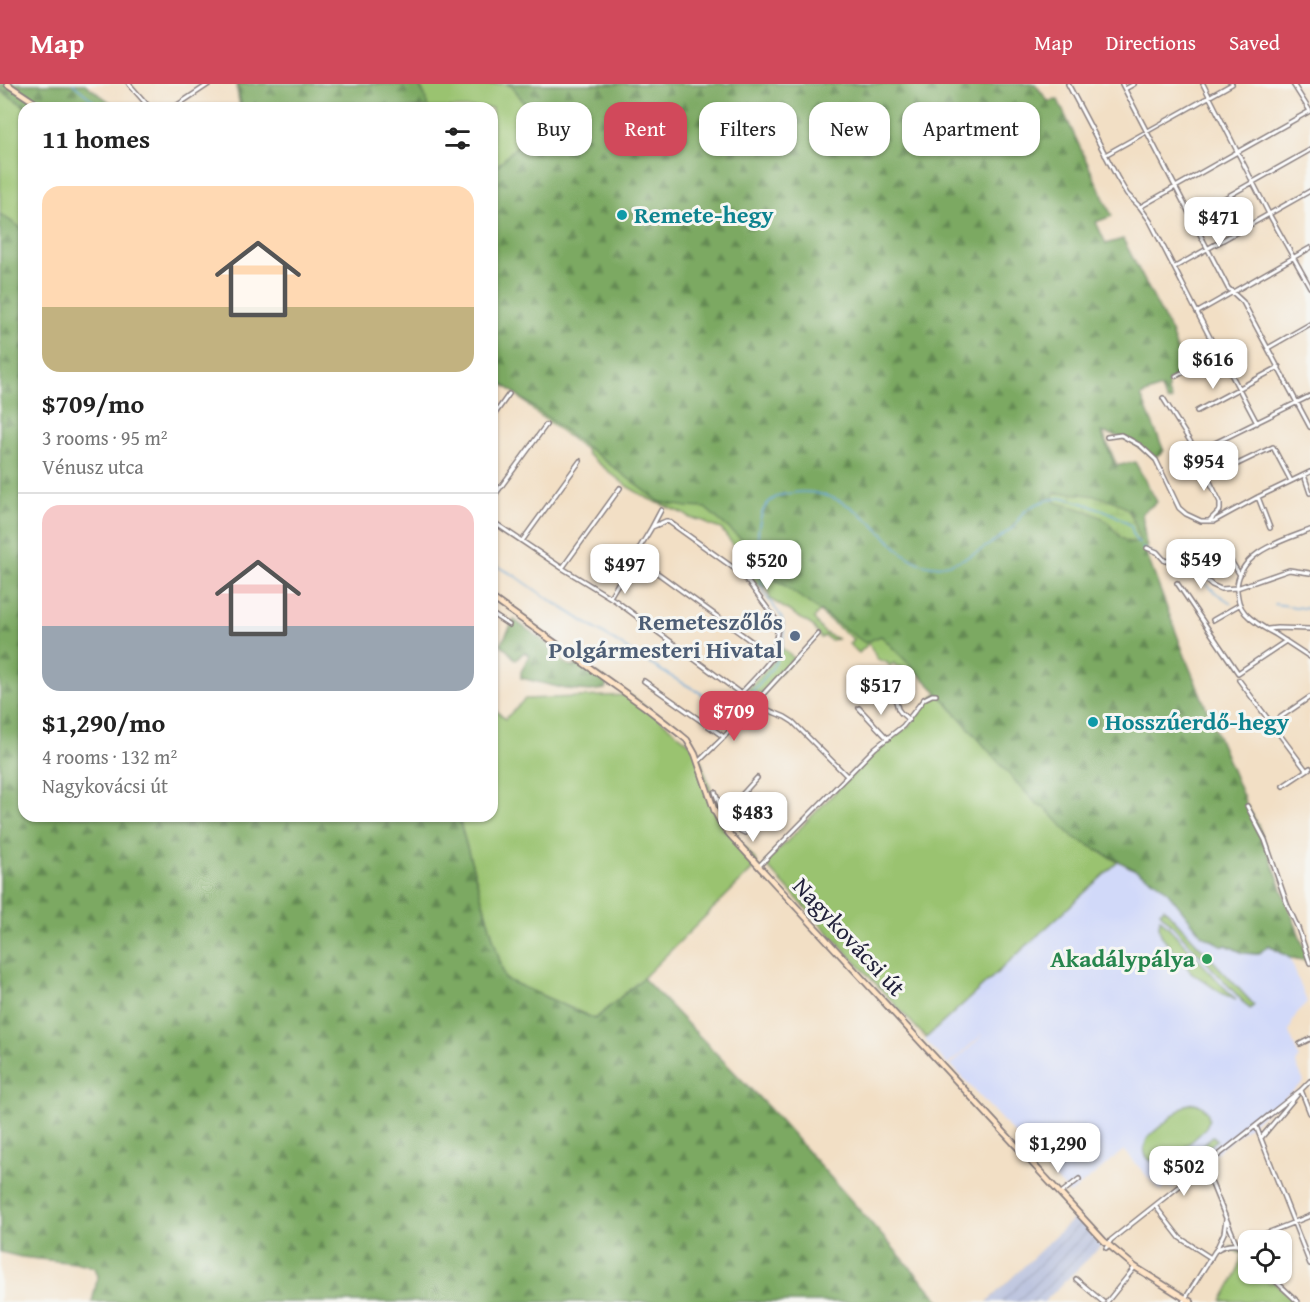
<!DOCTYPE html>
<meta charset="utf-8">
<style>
:root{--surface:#fff;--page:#f6f6f6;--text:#222;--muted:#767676;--line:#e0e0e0;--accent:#d1495b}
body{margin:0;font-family:"Gentium Book Plus",serif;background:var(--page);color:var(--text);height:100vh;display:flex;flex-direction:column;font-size:22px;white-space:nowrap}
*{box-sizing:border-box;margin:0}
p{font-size:20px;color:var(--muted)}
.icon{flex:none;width:33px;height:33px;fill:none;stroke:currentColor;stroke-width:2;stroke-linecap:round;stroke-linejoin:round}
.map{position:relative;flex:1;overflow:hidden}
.side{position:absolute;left:18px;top:18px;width:480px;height:720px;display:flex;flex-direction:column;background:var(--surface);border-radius:18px;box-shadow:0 2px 4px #0004}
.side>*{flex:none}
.banner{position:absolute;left:516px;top:18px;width:570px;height:54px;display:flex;gap:12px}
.controls{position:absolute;left:1238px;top:1146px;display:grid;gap:12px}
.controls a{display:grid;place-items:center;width:54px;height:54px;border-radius:12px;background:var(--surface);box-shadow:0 2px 4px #0004;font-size:30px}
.price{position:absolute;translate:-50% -51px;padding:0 14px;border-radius:12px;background:#fff;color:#222;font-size:20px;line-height:39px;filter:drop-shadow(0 2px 3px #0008)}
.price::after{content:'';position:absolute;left:50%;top:36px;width:18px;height:14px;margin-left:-9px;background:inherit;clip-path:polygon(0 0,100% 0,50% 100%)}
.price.current{background:var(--accent);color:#fff}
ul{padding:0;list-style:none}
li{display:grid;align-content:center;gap:12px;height:318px;padding:0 24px}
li+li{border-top:2px solid var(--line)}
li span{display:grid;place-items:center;height:186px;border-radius:18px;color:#555}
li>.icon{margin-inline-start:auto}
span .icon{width:108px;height:108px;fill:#fffc;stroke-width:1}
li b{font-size:26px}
h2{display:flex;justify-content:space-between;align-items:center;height:72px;padding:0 24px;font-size:26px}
.chip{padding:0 21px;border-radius:18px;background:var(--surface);box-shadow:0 2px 4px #0004;font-size:21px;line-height:54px}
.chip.current{background:var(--accent);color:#fff}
header{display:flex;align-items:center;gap:36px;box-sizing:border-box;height:84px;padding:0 30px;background:var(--accent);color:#fff}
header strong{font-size:28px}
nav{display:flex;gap:33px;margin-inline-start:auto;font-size:21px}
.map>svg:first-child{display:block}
.built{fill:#d1d9f9}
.industrial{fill:url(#industrial-furrows)}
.green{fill:#9ac36f;stroke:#5e7255;stroke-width:1.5}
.forest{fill:url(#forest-firs);stroke:#4e664e;stroke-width:1.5}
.wetland{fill:url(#wetland-marsh);stroke:#5e7255;stroke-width:1.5}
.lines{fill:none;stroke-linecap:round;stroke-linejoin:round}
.stream{stroke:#5fa2d4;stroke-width:1.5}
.street-casing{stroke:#8a8080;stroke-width:6}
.secondary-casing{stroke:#8a8080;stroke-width:8}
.street{stroke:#fff;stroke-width:3}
.secondary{stroke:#ffe4c6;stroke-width:4.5}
.culture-dot{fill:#0f9aa8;stroke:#f6f6f2;stroke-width:2}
.service-dot{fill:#5c6f8a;stroke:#f6f6f2;stroke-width:2}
.leisure-dot{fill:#2e9e5b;stroke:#f6f6f2;stroke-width:2}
.labels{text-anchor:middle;stroke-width:6;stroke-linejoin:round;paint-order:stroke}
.culture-label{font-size:24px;font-weight:bold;fill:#0d838f;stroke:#f6f6f2;text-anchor:start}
.service-label{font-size:24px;font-weight:bold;fill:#4e5e75;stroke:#f6f6f2;text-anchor:end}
.street-label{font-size:24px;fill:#22223b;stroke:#f6f6f2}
.leisure-label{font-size:24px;font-weight:bold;fill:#27864d;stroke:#f6f6f2;text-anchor:end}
</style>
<header>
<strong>Map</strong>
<nav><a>Map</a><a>Directions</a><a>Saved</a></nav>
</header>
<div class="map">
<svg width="1310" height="1218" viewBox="0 0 1310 1218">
<defs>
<pattern id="industrial-furrows" width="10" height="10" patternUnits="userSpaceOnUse" patternTransform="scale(1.5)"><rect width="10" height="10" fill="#bbc3de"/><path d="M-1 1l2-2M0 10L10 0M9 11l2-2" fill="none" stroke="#a0a7bf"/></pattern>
<pattern id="forest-firs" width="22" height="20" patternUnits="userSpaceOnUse" patternTransform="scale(1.5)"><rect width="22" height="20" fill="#7ba962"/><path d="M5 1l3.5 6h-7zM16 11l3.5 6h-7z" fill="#648952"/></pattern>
<pattern id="wetland-marsh" width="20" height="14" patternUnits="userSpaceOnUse" patternTransform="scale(1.5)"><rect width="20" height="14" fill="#9ac36f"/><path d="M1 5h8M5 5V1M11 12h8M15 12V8" fill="none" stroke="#84a761"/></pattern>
</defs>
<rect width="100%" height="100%" fill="#f6f6f2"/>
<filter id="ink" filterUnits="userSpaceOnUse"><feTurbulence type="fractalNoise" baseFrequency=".0167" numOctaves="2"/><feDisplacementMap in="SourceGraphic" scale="12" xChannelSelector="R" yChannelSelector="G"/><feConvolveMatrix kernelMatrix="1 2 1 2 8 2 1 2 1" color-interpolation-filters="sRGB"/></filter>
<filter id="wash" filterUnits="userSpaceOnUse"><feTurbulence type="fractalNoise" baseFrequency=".008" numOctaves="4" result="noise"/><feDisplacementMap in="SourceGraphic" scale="24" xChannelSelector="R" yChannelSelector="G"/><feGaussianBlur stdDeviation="1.35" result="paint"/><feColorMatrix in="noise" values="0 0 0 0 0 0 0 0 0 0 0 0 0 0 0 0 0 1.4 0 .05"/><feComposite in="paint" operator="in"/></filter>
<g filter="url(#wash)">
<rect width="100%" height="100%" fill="#f2dfc5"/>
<path class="built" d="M1118 778 1156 797 1166 806 1200 847 1235 864 1269 861 1290 874 1307 918 1300 925 1294 934 1289 948 1299 973 1296 980 1304 998 1171 1105 1167 1101 1160 1107 1124 1066 1070 1110 951 981 982 952 979 949 981 952 948 981 925 956Z"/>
<path class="industrial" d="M1077 1131 1104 1159 1044 1218H987Z"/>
<path class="green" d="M236 0H954L1129 410 1150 489 1305 876C1291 874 1280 871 1268 860L1259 870 1244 869 1226 861H1221L1202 851 1166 803 1155 794 1080 756 1118 778 926 954 765 780 848 695 884 661 908 643 935 610H939L987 664 926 594 912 585 896 582 894 579 890 582 886 578 877 575 869 559 859 569 849 560 853 555 819 528 814 534C822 548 823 549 838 555L830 556 825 552 821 554 813 542 770 515 768 505 763 501 759 502 744 489 746 487 731 458 721 445 709 441 704 437 690 434 684 430 649 415 628 403 587 370 586 366 534 327 504 298 492 291V24H240Z
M0 6 28 24H24V146L0 130Z
M778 561 794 574 755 615 749 610V604L776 574Z
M630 611 693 662 701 677 721 735 757 778 756 782 643 894 595 935 505 895 458 732H492V623L505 635 525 615Z
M1164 824 1254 921 1250 925 1160 828Z
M1160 834 1236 916 1220 908 1191 888 1161 851 1159 842Z
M1194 1019C1204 1021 1212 1030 1207 1041 1204 1049 1175 1071 1166 1077 1148 1083 1138 1068 1149 1052L1186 1021Z
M1213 1052 1217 1056 1173 1092 1169 1088Z
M1230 1163 1237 1164 1248 1174V1190H1260L1270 1199 1273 1197 1295 1218 1222 1217 1237 1189 1242 1170 1237 1168 1231 1167Z"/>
<path class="forest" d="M0 0H85L118 24H28L0 6Z
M237 0H418L425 11 428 24H242Z
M506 0H1035L1048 17 1058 16 1112 132 1096 138 1106 160 1123 155 1171 248 1183 284 1174 291 1175 294 1168 297V308L1172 316 1168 318 1160 304 1141 312 1164 367 1155 373 1130 356 1101 348 1115 382 1135 378 1157 418 1142 429C1144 442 1144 452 1147 464L1145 466 1188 580 1247 722 1258 741 1309 877 1290 874 1269 861 1258 870 1243 869 1227 861H1221L1202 851 1166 806 1156 797 1073 753 1044 723 1037 720 1015 697 939 610 881 552 865 559 751 478 741 455 705 424 687 423 660 418 492 292V82L498 81 539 40 513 3Z
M0 130 24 146V732H458L505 895 595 935 643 894 770 1025 941 1218H92L98 1192 95 1184 84 1180 21 1173 0 1168Z
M514 536 555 565 553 572 574 584 577 578 608 597 605 605 590 607 566 605 521 594V588L529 571 524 568 516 576 501 560Z"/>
<path class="wetland" d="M1054 409C1075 409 1117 410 1130 429 1135 437 1137 447 1139 456L1136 458C1119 459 1117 446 1106 437 1095 427 1070 423 1055 418L1053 415Z"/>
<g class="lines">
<path class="stream" d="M73 0 102 24
M1142 464 1155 471 1160 479 1165 481 1183 479 1216 509 1231 519
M492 479 517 493 544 512 660 586 704 611 729 622H735L742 619C752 607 776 584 780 569 783 561 785 547 783 538 781 528 771 521 766 512 756 493 754 442 765 423 771 414 782 410 792 409 824 404 854 422 877 444 892 459 909 480 932 482 959 483 992 460 1012 444 1017 440 1019 433 1023 429 1034 419 1050 414 1065 414 1070 415 1077 418 1082 419 1103 425 1114 429 1131 442L1134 453 1139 460
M1275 520 1310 525"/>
</g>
</g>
<g filter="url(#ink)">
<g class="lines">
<defs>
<path id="street" d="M129 0 150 24
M1068 0 1117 93 1127 110 1140 123 1150 137 1218 269 1230 288 1257 339
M1122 0 1228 204 1243 218 1310 343
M1203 0 1269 130 1310 203
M1293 0 1310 27
M1125 5 1134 0
M173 24 209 0
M1105 71 1232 0
M1140 123 1310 27
M1191 133 1310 66
M1175 183 1310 107
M1198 228 1310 164
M1268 264 1310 240
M1176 292 1218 269
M1163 314 1190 357 1220 418V426L1209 437
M1197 327 1279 283
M492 334 509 310
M1107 353 1121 351 1141 362 1156 376 1179 424 1186 430 1201 437H1214L1258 413 1310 388
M1209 362 1310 312
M1225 386 1273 363 1291 397
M1304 391 1310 409
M1258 413 1270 444
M492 415 546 341
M492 437 562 484 616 517 756 621 785 633 793 638 847 692
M652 443 666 437H668L742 490 777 537 778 543 773 573 757 592 741 609
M1310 446C1281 457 1236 469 1237 507 1238 515 1239 522 1245 529 1253 538 1264 544 1275 550 1287 558 1298 565 1310 573
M522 457 580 377
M1147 464 1157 468 1165 477 1178 476 1184 477 1212 501 1221 505 1237 504 1289 486 1310 489
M1224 466 1240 491
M634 472 773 573
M563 483 620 404
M1177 499 1238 589 1286 557
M610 513 652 443 661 426
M492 530 509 541
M1213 536 1239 521
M1268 545 1277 544 1310 545
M899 590 893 597 892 602 898 625 901 629 909 636
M1239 596 1306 686
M644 597 724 653
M859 624 888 655
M1272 639 1310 613
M698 678 724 653 818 550
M1283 702 1310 684
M715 708C721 725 726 742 745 749
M1247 722 1265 756 1287 820 1298 844 1310 879
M719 736 757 694
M759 782 875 664 903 642 924 615 932 611H936
M1300 960 1310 955
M1301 1006 1310 997
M1301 1006 1310 1029
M1256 1042 1310 1180
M1261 1054 1297 1011
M1205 1083 1237 1161 1248 1171
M1061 1109 1079 1095
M1156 1123 1180 1154 1211 1174
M1106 1164 1111 1156 1301 1006
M1216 1166 1224 1149 1226 1135
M1268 1190 1298 1218
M1076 1195 1103 1218
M1107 1218 1135 1183
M1183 1218 1215 1167C1222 1162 1228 1160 1237 1161L1310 1132"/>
<path id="secondary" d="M7 0 43 24
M492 514 645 623 681 651 687 656 695 670 715 728 722 741 730 751 1104 1157 1135 1183 1191 1218"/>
</defs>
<use href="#street" class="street-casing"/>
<use href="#secondary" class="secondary-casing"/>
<use href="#street" class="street"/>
<use href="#secondary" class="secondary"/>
</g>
</g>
<g class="culture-dot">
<circle cx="622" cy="131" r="6"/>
<circle cx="1093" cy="638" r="6"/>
</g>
<circle class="service-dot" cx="795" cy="552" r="6"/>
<circle class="leisure-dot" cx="1207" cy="875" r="6"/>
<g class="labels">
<g class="culture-label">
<text x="634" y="139">Remete-hegy</text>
<text x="1105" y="646">Hosszúerdő-hegy</text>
</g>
<g class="service-label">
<text x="783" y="546">Remeteszőlős<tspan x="783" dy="28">Polgármesteri Hivatal</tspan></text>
</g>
<g class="street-label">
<text transform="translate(849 853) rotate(47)" y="8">Nagykovácsi út</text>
</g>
<g class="leisure-label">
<text x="1195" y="883">Akadálypálya</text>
</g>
</g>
</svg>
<div class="controls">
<a><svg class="icon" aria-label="locate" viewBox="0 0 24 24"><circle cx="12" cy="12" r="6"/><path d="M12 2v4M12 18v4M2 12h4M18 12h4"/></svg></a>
</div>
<b class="price" style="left:1219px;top:164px">$471</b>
<b class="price" style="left:1213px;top:306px">$616</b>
<b class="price" style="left:1204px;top:408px">$954</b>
<b class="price" style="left:1201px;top:506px">$549</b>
<b class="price" style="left:767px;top:507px">$520</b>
<b class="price" style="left:625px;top:511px">$497</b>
<b class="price" style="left:881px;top:632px">$517</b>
<b class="price current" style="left:734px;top:658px">$709</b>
<b class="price" style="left:753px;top:759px">$483</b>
<b class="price" style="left:1058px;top:1090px">$1,290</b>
<b class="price" style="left:1184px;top:1113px">$502</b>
<div class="banner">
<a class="chip">Buy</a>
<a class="chip current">Rent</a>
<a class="chip">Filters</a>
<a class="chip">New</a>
<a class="chip">Apartment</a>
</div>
<section class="side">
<h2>11 homes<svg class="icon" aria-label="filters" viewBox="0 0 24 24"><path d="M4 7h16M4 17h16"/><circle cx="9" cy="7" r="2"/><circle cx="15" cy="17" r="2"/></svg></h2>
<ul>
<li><span style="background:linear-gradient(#ffd9b3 65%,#c2b280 0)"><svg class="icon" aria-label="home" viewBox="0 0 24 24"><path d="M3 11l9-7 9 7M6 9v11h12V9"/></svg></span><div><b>$709/mo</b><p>3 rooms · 95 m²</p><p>Vénusz utca</p></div></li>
<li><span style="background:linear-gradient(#f6c9c9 65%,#9aa5b1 0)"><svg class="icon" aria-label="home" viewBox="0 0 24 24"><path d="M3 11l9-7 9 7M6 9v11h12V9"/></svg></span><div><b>$1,290/mo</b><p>4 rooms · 132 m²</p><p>Nagykovácsi út</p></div></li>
</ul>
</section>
</div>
